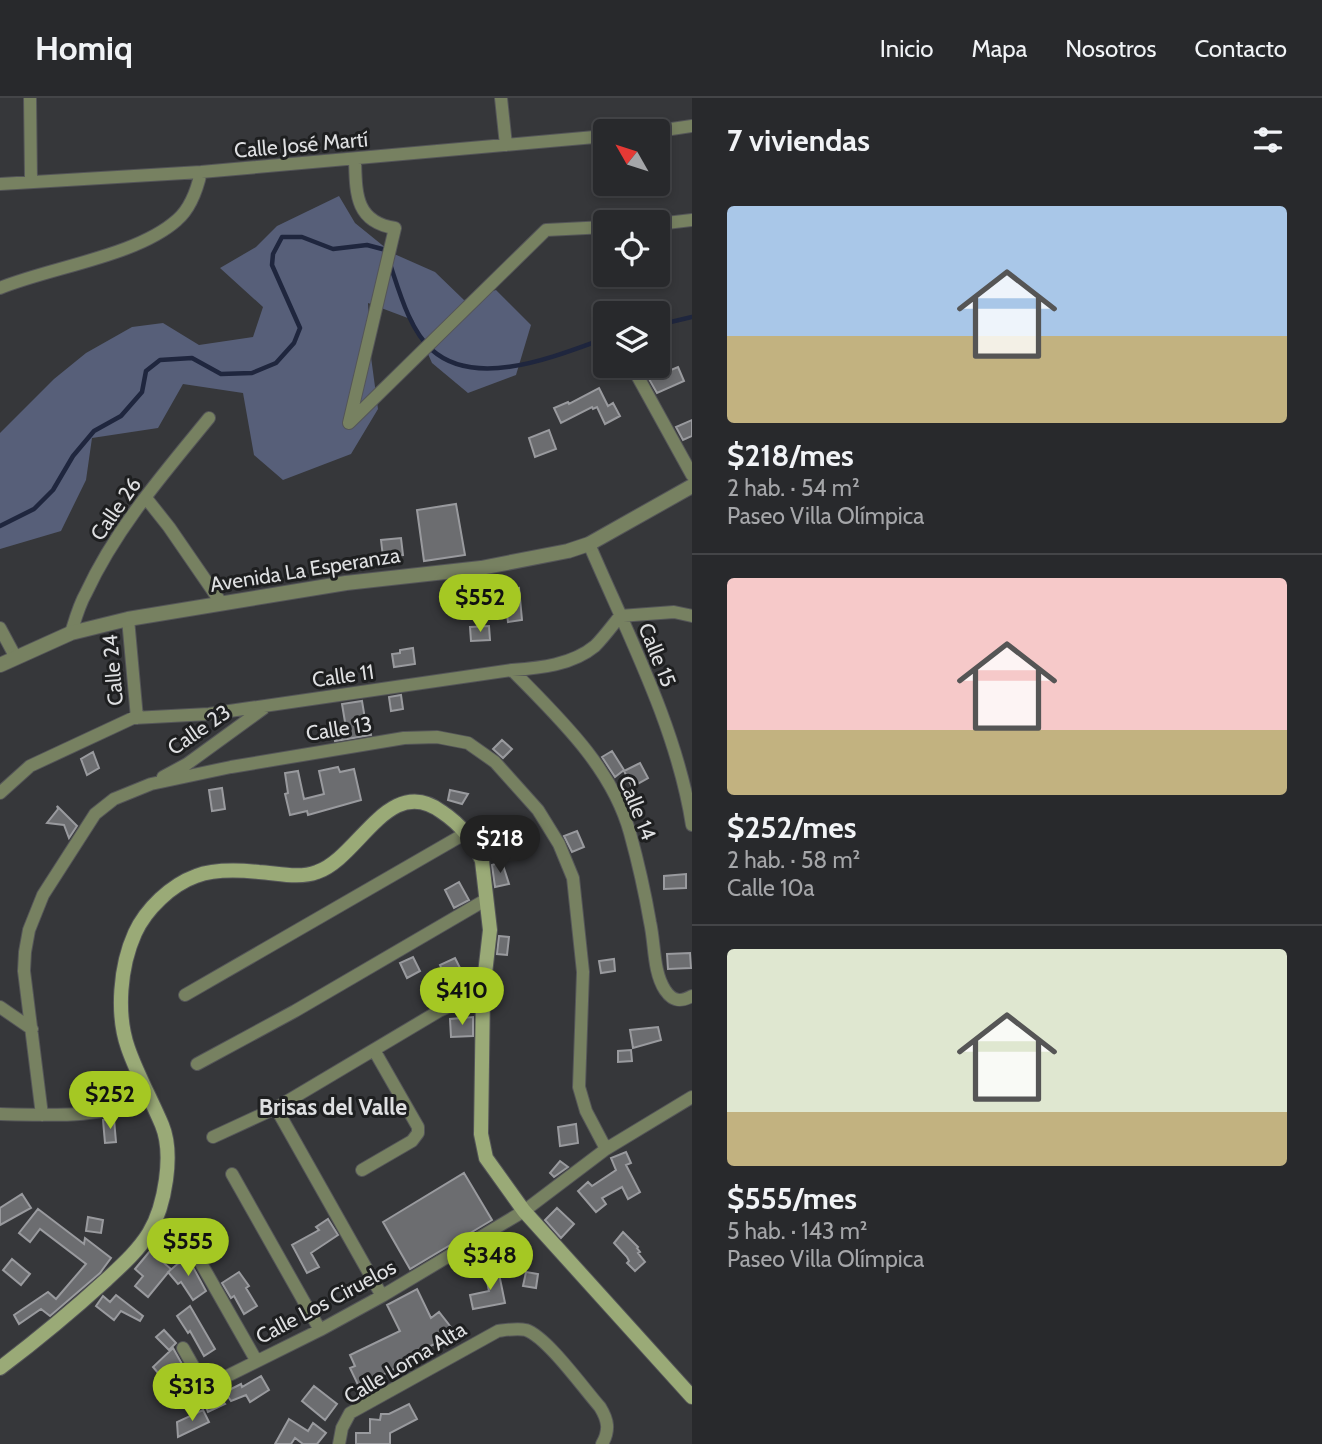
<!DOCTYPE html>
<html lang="es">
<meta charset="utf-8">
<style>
:root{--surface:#28292c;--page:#343538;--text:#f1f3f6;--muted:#a5a6a9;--line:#444548;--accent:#a5c823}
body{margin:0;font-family:Cabin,sans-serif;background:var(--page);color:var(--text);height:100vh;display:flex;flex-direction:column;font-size:26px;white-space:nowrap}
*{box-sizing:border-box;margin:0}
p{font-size:23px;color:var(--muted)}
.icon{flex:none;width:38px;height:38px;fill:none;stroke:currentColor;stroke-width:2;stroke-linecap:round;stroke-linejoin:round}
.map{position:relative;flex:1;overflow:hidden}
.sheet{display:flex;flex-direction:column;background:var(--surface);width:630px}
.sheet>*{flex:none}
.needle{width:46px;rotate:309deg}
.fabs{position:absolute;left:593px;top:21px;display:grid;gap:14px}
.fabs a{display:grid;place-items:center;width:77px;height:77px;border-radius:7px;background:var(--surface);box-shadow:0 4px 10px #0003,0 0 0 2px var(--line);font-size:35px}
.price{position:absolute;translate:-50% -60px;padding:0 16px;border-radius:24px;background:var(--accent);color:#111;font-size:23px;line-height:46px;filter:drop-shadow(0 2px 4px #0008)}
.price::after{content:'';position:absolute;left:50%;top:42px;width:21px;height:16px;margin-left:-10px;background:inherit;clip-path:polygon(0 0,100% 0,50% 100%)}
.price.on{background:#222;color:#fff}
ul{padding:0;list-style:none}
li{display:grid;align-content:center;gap:14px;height:371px;padding:0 35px}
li+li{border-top:2px solid var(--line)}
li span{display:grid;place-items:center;height:217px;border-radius:7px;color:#555}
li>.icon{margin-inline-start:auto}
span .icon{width:126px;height:126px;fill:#fffc;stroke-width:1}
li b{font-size:30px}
h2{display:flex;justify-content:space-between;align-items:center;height:84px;padding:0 35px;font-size:30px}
header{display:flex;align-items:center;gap:42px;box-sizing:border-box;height:98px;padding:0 35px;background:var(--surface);border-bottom:2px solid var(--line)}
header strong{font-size:33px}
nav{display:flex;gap:38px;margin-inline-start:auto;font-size:24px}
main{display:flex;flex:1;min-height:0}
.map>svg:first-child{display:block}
.green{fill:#575f79}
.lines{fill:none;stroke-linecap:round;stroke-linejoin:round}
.stream{stroke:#1f263e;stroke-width:4.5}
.building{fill:#6c6d70;stroke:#999a9e;stroke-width:2}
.minor-casing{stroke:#545558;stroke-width:14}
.tertiary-casing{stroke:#545558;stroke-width:16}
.secondary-casing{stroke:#545558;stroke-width:16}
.minor{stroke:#778161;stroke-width:12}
.tertiary{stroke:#778161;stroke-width:14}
.secondary{stroke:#9aaa77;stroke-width:14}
.labels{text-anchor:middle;stroke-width:6;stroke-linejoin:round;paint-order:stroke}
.street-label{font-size:21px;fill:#dedfe1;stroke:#1e1f20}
.neighbourhood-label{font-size:23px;font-weight:bold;fill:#dedfe1;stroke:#1e1f20}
</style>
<header>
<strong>Homiq</strong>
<nav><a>Inicio</a><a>Mapa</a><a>Nosotros</a><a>Contacto</a></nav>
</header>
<main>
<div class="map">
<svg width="692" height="1346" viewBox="0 0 692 1346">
<rect width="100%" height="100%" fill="#36373a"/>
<path class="green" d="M339 98 355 125 392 155 435 174 464 202 496 192 531 227 516 277 468 295 432 265 413 222 368 205 371 259 378 311 351 356 283 382 254 357 243 295 183 286 158 330 92 340 86 382 61 433 0 451V335L54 281 86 255 132 229 163 225 199 247 253 239 263 209 220 170 256 149 277 128Z"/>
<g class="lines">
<path class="stream" d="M390 166C399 193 410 233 432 252 477 292 558 257 606 240
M658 227 692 219
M0 428 34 411 53 392 73 358 94 333 121 318 142 294 146 273 160 262 192 260 221 276 252 275 276 265 294 245 300 230 272 167 273 156 282 139H302L333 151 367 147 386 152V154"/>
</g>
<path class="building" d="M678 269 684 283 657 295 649 281Z
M599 290 608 308 613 305 620 318 605 326 597 309 593 311 592 309 561 325 554 310 568 304 569 306Z
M692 322V338L683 342 676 329Z
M549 332 556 351 535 359 529 340Z
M456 406 465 457 424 463 417 412Z
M401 440 403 457 383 459 381 442Z
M519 490 522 522 508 524 504 492Z
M489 528 490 542 471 543 470 529Z
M413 550 415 566 394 569 392 556 400 555V552Z
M401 597 403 611 391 613 389 599Z
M362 603 366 627 369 626 371 637 335 643 333 633 346 630 342 606Z
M502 642 512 651 503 660 493 651Z
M612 653 624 672 615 679 602 659Z
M93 654 99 670 87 677 81 661Z
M640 665 648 680 632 689 624 673Z
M338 669 340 674 354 671 361 702 308 717 307 713 290 717 285 696 288 695 285 675 298 673 304 701 324 696 319 673Z
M222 690 225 711 212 713 209 692Z
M450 692 468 696 462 706 448 702Z
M57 708 77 728 69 740 64 727 47 725 58 711Z
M577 733 584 749 572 754 564 738Z
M502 764 509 786 495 789 492 767Z
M686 776V790L664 791V778Z
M459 784 469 802 454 810 445 792Z
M499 838 509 839 507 857 497 856Z
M690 855 691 870 668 871 667 856Z
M413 859 420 873 407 880 400 865Z
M455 860 461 872 456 874 457 877 446 882 440 867Z
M614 861 615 873 601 875 599 863Z
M444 881 449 891 434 899 429 889Z
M473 919V938L451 939 450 921Z
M658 929 661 942 633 950 630 932Z
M631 952 632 963 618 964V953Z
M114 1021 116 1044 105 1045 103 1022Z
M576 1026 578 1045 560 1048 558 1029Z
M626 1054 631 1065 626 1067 640 1094 628 1101 622 1089 602 1100 606 1106 596 1114 578 1093 588 1084 592 1088 616 1072 611 1060Z
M560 1063 568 1069 554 1079 550 1075Z
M464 1075 492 1122 410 1171 383 1124Z
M22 1096 31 1110 0 1127V1110Z
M557 1110 574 1126 561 1140 545 1122Z
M38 1111 84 1146 85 1140 111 1160 100 1175 50 1218 41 1211 19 1226 14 1217 48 1194 56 1201 86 1166 40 1131 30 1144 19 1135Z
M88 1119 103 1122 101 1135 86 1133Z
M328 1121 338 1137 311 1155 319 1169 307 1175 292 1147 319 1132 316 1129Z
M623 1134 638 1149 637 1150 640 1154 638 1155 645 1164 635 1173 627 1165 629 1163 627 1159 614 1145Z
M500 1137 509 1151 496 1160 487 1145Z
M150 1153 171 1171 148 1199 135 1188 143 1178 135 1171Z
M187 1158 206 1193 193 1202 181 1184 178 1186 168 1174Z
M12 1161 30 1176 21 1187 3 1172Z
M498 1171 505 1205 473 1211 470 1197 489 1193 485 1174Z
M239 1174 249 1188 246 1190 257 1208 244 1216 234 1198 231 1200 222 1185Z
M526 1174 538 1176 536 1190 523 1188Z
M417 1191 431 1220 439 1214 458 1238 447 1247 443 1242 422 1252V1257L359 1289 350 1270 355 1268 350 1257 400 1233 387 1207Z
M116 1197 143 1218 140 1223 121 1213 114 1222 96 1208 103 1198 110 1204Z
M190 1208 215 1251 204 1258 190 1233 188 1235 177 1218Z
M164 1232 176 1245 169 1252 156 1239Z
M173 1250 182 1266 164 1282 153 1269Z
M261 1278 269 1292 250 1304 246 1297 231 1303 225 1294 241 1286 242 1289Z
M314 1288 337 1306 325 1322 302 1303Z
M218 1298 225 1306 208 1314 204 1304Z
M409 1306 417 1321 390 1335V1346H356V1335H370V1321L380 1322 381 1316H389Z
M203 1312 209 1324 178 1339 177 1324Z
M289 1321 308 1333 313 1325 326 1335 317 1346H303L295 1340 291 1346H275Z"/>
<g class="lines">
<defs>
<path id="minor" d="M30 0 31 82
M501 0 506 47
M658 33 692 28
M355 62C356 95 355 124 395 130L349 325 546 132 606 129
M0 86 201 74 606 38
M658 126 692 122
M0 190C51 169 137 158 177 122 191 110 197 92 201 74
M633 270 692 377
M146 400 169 429 222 506
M589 446C627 535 677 630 692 727
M128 521 137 620
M0 530 15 558
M71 535C75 522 79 507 86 495 116 430 164 375 209 320
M512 572C558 619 612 669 630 735 638 764 645 795 650 824 655 846 653 874 665 892 673 904 681 904 692 898
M163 679 187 666 264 610
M0 695 30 668 133 620 209 616 512 572C540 570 572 567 595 548 604 539 612 528 620 518L674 514 692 518
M185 897 466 735
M0 909 32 931
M197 966 295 913 487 801
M276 1010 382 1198
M0 1016C49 1017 102 1021 148 1000
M42 1017 24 873 25 854 29 832 43 797 95 716 114 701 151 686 231 669 404 640 437 639 468 645 495 664 538 712 559 746 573 780 583 874 579 989 586 1013 606 1051
M213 1039 276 1010 439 913 483 893
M362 1072 412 1043 418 1035V1029L374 952
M232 1076 320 1232
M185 1137 256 1262
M183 1250 205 1289
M185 1299 320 1232 382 1198 524 1113 606 1051 692 999
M339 1346 342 1330 350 1315 498 1233C506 1232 517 1230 526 1232 547 1239 584 1291 600 1309 608 1322 610 1332 602 1346"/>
<path id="tertiary" d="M0 567 71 535 128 521 346 485 481 470 568 453 589 446 692 388"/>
<path id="secondary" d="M0 1270C37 1242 72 1213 106 1182 121 1168 138 1153 149 1135 165 1108 174 1056 162 1027 151 1001 137 976 128 950 116 916 120 868 135 835 146 811 171 787 196 778 214 771 239 772 259 774 277 775 299 781 317 774 359 760 389 674 442 714 460 726 474 743 482 763L490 832 483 893 481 1036 486 1060 524 1113 692 1299"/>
</defs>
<use href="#minor" class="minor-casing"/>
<use href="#tertiary" class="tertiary-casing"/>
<use href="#secondary" class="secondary-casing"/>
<use href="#minor" class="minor"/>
<use href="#tertiary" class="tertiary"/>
<use href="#secondary" class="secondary"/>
</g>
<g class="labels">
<g class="street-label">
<text transform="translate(301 47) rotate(-5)" y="7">Calle José Martí</text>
<text transform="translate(116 411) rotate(-55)" y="7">Calle 26</text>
<text transform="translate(305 472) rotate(-9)" y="7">Avenida La Esperanza</text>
<text transform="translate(657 557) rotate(68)" y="7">Calle 15</text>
<text transform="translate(113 572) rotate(-95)" y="7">Calle 24</text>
<text transform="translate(343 578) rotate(-8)" y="7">Calle 11</text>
<text transform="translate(339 631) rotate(-9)" y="7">Calle 13</text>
<text transform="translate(199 632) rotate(-35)" y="7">Calle 23</text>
<text transform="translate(637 710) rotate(68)" y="7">Calle 14</text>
<text transform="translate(326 1204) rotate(-28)" y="7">Calle Los Ciruelos</text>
<text transform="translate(405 1265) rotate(-31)" y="7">Calle Loma Alta</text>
</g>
<g class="neighbourhood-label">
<text x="333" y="1017">Brisas del Valle</text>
</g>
</g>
</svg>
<div class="fabs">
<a><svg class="needle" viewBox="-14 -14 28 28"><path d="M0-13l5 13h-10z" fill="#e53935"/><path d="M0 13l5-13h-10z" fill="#a5a6a9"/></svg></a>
<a><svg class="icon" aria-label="locate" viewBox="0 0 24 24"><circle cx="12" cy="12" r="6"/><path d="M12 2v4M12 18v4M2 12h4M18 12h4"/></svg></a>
<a><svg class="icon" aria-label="layers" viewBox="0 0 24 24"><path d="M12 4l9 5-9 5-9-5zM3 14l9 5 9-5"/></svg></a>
</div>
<b class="price" style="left:480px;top:536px">$552</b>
<b class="price on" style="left:500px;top:777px">$218</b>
<b class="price" style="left:462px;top:929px">$410</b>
<b class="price" style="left:110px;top:1033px">$252</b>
<b class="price" style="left:188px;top:1180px">$555</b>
<b class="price" style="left:490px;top:1194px">$348</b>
<b class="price" style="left:192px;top:1325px">$313</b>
</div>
<section class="sheet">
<h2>7 viviendas<svg class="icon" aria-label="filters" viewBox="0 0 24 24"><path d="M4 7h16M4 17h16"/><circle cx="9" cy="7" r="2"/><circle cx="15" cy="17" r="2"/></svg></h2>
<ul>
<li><span style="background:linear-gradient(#a9c7e8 60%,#c2b280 0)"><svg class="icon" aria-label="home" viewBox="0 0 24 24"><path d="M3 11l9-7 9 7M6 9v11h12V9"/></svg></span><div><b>$218/mes</b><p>2 hab. · 54 m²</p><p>Paseo Villa Olímpica</p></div></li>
<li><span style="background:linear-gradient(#f6c9c9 70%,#c2b280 0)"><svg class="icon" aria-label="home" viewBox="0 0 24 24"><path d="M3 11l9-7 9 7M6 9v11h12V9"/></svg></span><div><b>$252/mes</b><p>2 hab. · 58 m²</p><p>Calle 10a</p></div></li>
<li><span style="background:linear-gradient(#dfe7d0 75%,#c2b280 0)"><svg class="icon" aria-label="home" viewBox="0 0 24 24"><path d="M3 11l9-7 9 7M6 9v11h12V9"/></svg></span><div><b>$555/mes</b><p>5 hab. · 143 m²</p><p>Paseo Villa Olímpica</p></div></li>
</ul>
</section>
</main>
